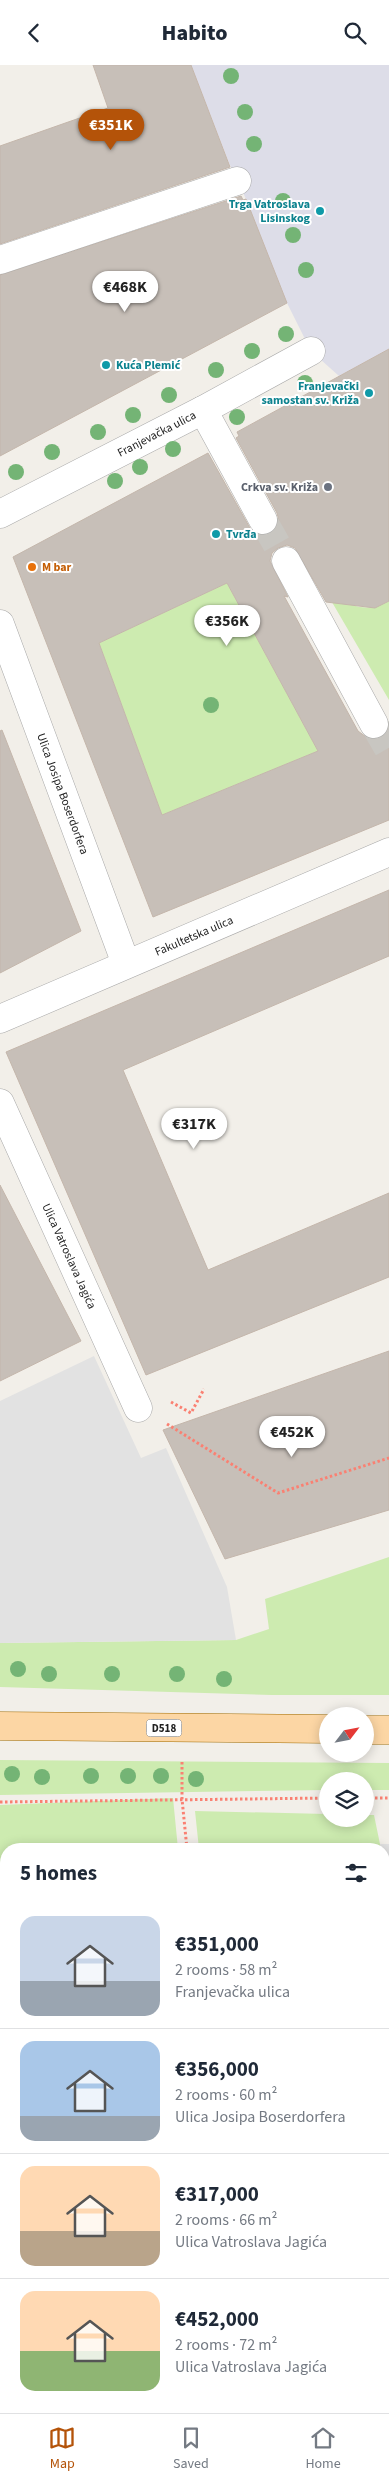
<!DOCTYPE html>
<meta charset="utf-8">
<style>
:root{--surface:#fff;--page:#f6f6f7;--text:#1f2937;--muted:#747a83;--line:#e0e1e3;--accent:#b45309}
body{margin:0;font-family:"Source Sans 3",sans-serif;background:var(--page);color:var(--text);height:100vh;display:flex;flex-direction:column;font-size:19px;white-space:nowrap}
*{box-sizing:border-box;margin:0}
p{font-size:16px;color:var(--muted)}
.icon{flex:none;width:28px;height:28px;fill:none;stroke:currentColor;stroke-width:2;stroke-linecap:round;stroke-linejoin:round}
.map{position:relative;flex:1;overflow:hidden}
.drawer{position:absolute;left:0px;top:1778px;width:390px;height:571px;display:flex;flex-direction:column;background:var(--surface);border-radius:20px 20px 0 0;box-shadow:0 2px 12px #0003}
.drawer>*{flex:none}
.needle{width:32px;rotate:58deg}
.buttons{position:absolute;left:319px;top:1642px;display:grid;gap:10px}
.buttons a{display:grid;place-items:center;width:55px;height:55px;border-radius:50%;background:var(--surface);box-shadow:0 2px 12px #0003;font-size:25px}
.price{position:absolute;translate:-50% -42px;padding:0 11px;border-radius:18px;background:#fff;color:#222;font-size:16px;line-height:32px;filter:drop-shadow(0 1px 2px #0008)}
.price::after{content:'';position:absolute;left:50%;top:30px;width:15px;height:11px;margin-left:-8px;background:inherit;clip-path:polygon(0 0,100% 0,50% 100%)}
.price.current{background:var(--accent);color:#fff}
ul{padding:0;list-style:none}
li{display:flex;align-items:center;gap:15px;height:125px;padding:0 20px}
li+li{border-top:1px solid var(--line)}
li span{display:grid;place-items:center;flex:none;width:140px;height:100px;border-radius:15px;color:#555}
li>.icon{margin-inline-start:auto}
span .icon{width:60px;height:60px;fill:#fffc;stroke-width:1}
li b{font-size:21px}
h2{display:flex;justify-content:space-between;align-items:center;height:60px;padding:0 20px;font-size:21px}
header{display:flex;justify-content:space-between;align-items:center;height:65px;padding:0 20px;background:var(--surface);font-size:22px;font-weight:800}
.dock{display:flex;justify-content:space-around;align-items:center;height:70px;border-top:1px solid var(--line);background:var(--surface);font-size:14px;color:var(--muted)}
.dock a{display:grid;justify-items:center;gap:2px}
.dock .current{color:var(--accent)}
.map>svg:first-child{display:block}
.grass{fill:#cdebb0}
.parking{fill:#e2e2e2}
.plaza{fill:#dddde8}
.building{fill:#c7bfb8;stroke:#c4b6ab;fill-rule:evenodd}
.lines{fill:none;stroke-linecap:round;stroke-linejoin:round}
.minor-tunnel{stroke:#c8c6c1;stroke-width:28;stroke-dasharray:28 14;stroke-linecap:butt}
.minor-casing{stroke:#a9a9a9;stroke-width:29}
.major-casing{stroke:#a06b00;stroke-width:29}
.path{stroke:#fa8072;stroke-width:3;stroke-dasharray:2.5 2.5;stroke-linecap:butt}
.minor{stroke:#fff;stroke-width:28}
.major{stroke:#fcd6a4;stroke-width:28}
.tree{fill:#74b475}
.culture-dot{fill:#0f9aa8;stroke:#fff;stroke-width:2}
.worship-dot{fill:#6b7280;stroke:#fff;stroke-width:2}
.food-dot{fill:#e8710a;stroke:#fff;stroke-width:2}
.labels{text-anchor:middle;stroke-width:4;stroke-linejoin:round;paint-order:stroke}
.shield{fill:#fff;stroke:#646464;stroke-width:1}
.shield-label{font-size:11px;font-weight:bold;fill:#222}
.culture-label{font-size:12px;font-weight:bold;fill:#0d838f;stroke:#fff;text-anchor:end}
.street-label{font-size:12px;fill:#222;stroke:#fff}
.worship-label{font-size:12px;font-weight:bold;fill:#5b616d;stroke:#fff;text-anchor:end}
.food-label{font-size:12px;font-weight:bold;fill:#c56008;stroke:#fff;text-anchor:start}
</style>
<header><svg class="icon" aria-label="back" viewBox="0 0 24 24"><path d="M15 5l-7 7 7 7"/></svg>Habito<svg class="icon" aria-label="search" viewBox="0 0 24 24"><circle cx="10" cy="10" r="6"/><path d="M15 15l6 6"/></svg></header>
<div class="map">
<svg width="389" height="2348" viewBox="0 0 389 2348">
<rect width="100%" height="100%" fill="#f2efe9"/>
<path class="grass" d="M227 518 318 686 162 750 99 578Z
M322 520C345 538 360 551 389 536V635Z
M389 1492V1630H272L0 1622V1578L236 1575 269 1564 265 1534Z
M0 1695 389 1698V1725H365V1716H328L327 1725 0 1730Z
M173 1733 178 1784H6V1891L0 1885V1740Z
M195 1746 327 1749 328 1754H365V1750H374L381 1784H199Z
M384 1795 389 1817V1843L384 1845Z
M0 1910 6 1915V2056L0 1997Z
M0 2176 6 2201V2260L0 2263Z
M389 2179V2339L384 2340V2180Z
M6 2308V2342L377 2343 358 2348H0V2311Z"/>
<path class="parking" d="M94 1291 141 1393 166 1383 227 1522 236 1575 0 1578V1336Z
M380 1779H389V1817L384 1784H381Z"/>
<path class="plaza" d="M191 0H389V284L339 311 311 286 287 238 246 134 229 98Z"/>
<path class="building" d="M93 0H191L230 102 0 179V81L108 43Z
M241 131 243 135 246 134 287 238 0 391V210Z
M389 284V536L375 543 326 537 295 483 287 480 278 483 272 488 270 496 288 532 284 531 358 666 366 672 374 675 382 672 389 662V755L153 852 13 492 208 388 250 463 255 469 262 471 271 468 277 463 279 456 277 448 236 373 239 371 237 367ZM227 518 318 686 162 750 99 578Z
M2 665 81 866 0 908V666Z
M389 825V891L123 1005 208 1205 389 1128V1212L146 1310 6 987Z
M0 1120 81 1276 0 1316Z
M389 1286V1445L225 1494 163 1365Z"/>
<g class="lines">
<path class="minor-tunnel" d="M263 455 286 496
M374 659 389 685"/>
<defs>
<g id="minor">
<path d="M0 195 237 116"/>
<path d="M203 345 263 455"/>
<path id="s1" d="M0 449 203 345 311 286"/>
<path d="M286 496 374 659"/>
<path id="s2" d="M0 559 126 899"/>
<path id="s3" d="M0 954 389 787"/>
<path id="s4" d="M0 1038 138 1343"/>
</g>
<path id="major" d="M0 1661 328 1664
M365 1665H389"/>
</defs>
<use href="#minor" class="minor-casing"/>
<use href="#major" class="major-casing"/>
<path class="path" d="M171 1337 191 1348 204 1324
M167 1359 278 1428 389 1393
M182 1697V1734L187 1784
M365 1733H389
M0 1737 328 1733
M0 1902 6 1907
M384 1904 389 1901
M384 1978 389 1975
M0 2070 6 2124
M384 2103 389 2100
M384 2170 389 2168
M0 2296 6 2293"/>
<use href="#minor" class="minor"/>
<use href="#major" class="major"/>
</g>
<g class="tree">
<circle cx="231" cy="11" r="8"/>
<circle cx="245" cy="47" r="8"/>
<circle cx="254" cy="79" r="8"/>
<circle cx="283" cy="136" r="8"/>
<circle cx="293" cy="170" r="8"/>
<circle cx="306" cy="205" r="8"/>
<circle cx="286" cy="269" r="8"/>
<circle cx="252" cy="286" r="8"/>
<circle cx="216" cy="305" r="8"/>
<circle cx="305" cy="318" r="8"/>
<circle cx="169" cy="330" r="8"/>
<circle cx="133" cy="350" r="8"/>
<circle cx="237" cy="352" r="8"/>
<circle cx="98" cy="367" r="8"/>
<circle cx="173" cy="384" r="8"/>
<circle cx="52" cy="387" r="8"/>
<circle cx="140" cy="402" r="8"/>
<circle cx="16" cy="407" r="8"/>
<circle cx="115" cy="416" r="8"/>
<circle cx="210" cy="549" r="8"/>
<circle cx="211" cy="640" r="8"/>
<circle cx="18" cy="1604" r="8"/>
<circle cx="49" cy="1609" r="8"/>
<circle cx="112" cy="1609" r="8"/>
<circle cx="177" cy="1609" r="8"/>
<circle cx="224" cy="1614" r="8"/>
<circle cx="12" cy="1709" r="8"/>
<circle cx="91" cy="1711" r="8"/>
<circle cx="128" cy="1711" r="8"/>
<circle cx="161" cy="1711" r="8"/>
<circle cx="42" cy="1712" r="8"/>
<circle cx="196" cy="1714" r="8"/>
</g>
<g class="culture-dot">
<circle cx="320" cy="146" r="5"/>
<circle cx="106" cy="300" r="5"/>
<circle cx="369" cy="328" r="5"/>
<circle cx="216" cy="469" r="5"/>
</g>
<circle class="worship-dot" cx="328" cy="422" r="5"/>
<circle class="food-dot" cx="32" cy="502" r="5"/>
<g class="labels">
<rect class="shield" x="146.5" y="1654.5" width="35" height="17" rx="4"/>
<g class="shield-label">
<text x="164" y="1667">D518</text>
</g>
<g class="culture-label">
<text x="310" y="143">Trga Vatroslava<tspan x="310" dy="14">Lisinskog</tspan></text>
<text x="116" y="304" text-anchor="start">Kuća Plemić</text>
<text x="359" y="325">Franjevački<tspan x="359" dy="14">samostan sv. Križa</tspan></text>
<text x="226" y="473" text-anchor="start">Tvrđa</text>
</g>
<g class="street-label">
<text dy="4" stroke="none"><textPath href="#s1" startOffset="176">Franjevačka ulica</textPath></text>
<text dy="4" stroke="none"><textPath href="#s2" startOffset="181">Ulica Josipa Boserdorfera</textPath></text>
<text dy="4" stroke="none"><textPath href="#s3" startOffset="211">Fakultetska ulica</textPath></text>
<text dy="4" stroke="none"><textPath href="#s4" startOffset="168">Ulica Vatroslava Jagića</textPath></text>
</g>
<g class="worship-label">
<text x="318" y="426">Crkva sv. Križa</text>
</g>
<g class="food-label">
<text x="42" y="506">M bar</text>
</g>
</g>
</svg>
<div class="buttons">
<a><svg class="needle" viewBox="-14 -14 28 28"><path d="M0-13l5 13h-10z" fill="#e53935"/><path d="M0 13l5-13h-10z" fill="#747a83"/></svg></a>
<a><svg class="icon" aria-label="layers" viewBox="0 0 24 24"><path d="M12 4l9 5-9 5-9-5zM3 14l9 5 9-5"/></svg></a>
</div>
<b class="price current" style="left:111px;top:86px">€351K</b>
<b class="price" style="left:125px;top:248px">€468K</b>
<b class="price" style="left:227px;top:582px">€356K</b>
<b class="price" style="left:194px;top:1085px">€317K</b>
<b class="price" style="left:292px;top:1393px">€452K</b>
<section class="drawer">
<h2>5 homes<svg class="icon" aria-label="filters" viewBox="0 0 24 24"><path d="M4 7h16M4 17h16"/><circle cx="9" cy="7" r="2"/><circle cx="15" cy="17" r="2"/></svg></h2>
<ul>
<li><span style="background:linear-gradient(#c9d6e8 65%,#9aa5b1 0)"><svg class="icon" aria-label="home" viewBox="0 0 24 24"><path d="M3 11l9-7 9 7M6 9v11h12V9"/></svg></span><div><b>€351,000</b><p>2 rooms · 58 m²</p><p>Franjevačka ulica</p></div></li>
<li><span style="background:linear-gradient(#a9c7e8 75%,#9aa5b1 0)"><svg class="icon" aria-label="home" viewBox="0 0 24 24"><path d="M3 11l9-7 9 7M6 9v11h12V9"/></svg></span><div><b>€356,000</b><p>2 rooms · 60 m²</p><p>Ulica Josipa Boserdorfera</p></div></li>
<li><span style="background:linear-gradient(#ffd9b3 65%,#b9a48a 0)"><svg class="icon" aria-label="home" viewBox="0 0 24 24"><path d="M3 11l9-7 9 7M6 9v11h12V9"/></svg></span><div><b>€317,000</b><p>2 rooms · 66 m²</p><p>Ulica Vatroslava Jagića</p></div></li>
<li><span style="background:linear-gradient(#ffd9b3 60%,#8fb573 0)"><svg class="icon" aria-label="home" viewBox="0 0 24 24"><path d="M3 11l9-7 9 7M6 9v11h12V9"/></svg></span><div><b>€452,000</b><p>2 rooms · 72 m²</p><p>Ulica Vatroslava Jagića</p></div></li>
</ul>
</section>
</div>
<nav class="dock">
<a class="current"><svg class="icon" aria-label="map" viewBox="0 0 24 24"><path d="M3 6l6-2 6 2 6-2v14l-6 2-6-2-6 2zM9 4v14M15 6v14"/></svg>Map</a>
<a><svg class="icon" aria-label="saved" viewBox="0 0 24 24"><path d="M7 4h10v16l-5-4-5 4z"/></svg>Saved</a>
<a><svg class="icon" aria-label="home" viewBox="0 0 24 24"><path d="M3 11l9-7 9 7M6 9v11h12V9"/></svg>Home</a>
</nav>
